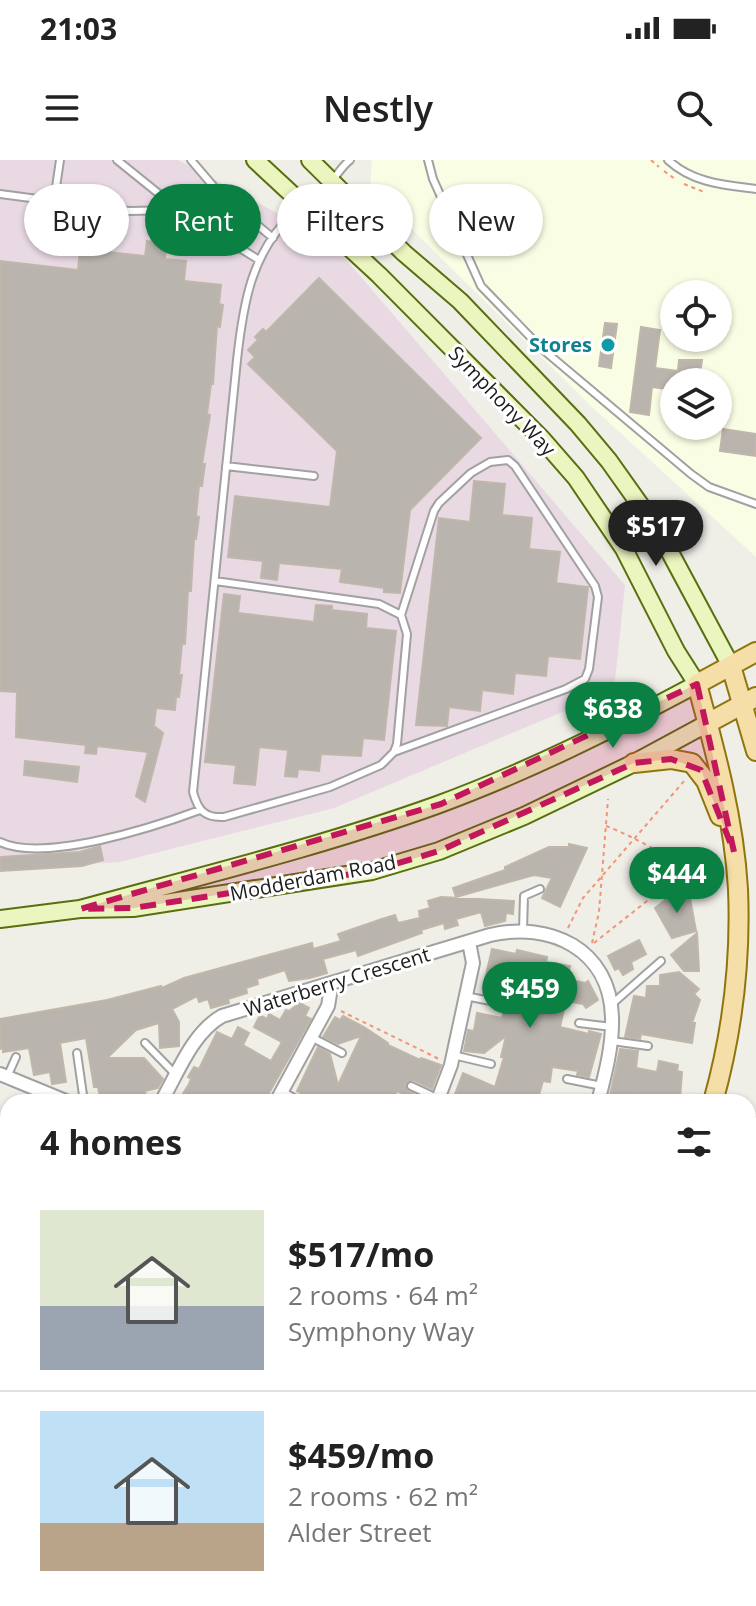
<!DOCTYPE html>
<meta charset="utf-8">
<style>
:root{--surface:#fff;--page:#f6f6f6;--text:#222;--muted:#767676;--line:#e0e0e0;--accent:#0b8043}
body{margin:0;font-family:"Open Sans",sans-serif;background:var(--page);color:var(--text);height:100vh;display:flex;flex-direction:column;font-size:30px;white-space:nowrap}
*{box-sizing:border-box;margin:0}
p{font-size:26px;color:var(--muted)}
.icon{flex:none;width:44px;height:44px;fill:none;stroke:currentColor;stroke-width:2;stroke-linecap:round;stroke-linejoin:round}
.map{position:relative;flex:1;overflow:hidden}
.sheet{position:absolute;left:0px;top:934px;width:756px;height:512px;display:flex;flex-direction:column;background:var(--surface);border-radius:24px 24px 0 0;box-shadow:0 2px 6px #0004}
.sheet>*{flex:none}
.hud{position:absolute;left:24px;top:24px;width:708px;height:72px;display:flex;gap:16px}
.buttons{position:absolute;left:660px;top:120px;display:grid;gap:16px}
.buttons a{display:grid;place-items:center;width:72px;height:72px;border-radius:50%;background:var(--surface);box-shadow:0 2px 6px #0004;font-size:40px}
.price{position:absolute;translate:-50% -68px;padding:0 18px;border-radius:28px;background:var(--accent);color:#fff;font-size:26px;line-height:52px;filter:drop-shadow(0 2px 4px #0008)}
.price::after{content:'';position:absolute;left:50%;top:48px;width:24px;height:18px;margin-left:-12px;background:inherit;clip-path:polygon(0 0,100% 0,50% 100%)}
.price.on{background:#222;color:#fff}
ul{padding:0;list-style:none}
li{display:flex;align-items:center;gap:24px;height:200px;padding:0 40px}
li+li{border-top:2px solid var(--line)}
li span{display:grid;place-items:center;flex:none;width:224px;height:160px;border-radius:0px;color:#555}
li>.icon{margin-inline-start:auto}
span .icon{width:96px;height:96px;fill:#fffc;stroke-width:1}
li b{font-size:34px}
h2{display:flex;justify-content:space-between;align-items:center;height:96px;padding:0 40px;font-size:34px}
.tag{padding:0 28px;border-radius:36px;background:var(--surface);box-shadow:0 2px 6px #0004;font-size:28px;line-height:72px}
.tag.on{background:var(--accent);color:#fff}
.status{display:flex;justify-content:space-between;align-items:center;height:56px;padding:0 40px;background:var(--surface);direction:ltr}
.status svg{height:22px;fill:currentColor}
header{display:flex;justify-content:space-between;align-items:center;height:104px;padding:0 40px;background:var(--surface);font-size:36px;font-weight:600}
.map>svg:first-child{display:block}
.industrial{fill:#e8d9e3}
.education{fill:#f9fde3;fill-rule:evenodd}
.building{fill:#b9b4ad;stroke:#c0b7aa;stroke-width:2}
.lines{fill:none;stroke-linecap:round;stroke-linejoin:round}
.lane-casing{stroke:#a1a1a1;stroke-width:10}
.street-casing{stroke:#a1a1a1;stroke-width:16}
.secondary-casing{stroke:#576f0e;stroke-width:20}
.primary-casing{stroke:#8f760c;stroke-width:22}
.path{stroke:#ef9578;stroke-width:2;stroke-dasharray:4 4;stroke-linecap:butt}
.lane{stroke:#fff;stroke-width:6}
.street{stroke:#fff;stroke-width:12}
.secondary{stroke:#ebf5bf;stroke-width:16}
.primary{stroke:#f5dea7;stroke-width:18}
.marked{fill:#c2185b;fill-opacity:0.2;stroke:#c2185b;stroke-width:6;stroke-dasharray:16 10;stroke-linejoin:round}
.culture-dot{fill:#0f9aa8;stroke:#fff;stroke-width:3}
.labels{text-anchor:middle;stroke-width:6;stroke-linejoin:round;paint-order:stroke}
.culture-label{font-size:20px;font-weight:bold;fill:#0d838f;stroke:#fff;text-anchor:end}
.street-label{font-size:20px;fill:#202020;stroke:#fff}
</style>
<div class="status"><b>21:03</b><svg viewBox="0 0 49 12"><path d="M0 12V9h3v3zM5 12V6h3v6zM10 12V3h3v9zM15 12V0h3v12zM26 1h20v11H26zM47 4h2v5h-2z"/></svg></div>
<header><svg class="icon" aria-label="menu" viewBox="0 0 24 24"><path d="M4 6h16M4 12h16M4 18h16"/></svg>Nestly<svg class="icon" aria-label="search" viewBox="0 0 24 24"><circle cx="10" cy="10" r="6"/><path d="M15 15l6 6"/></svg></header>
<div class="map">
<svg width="756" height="1446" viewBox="0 0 756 1446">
<rect width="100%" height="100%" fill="#efeee7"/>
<path class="industrial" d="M0 0H178L331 82 625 425 614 530 334 648 119 702 0 710Z
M756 1050V1446H547L552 1438H748V1069Z"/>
<path class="education" d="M372 0H756V397L592 247 370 28ZM674 134H718V178H674ZM674 222H718V266H674Z"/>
<path class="building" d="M147 81 166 84 165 99 186 101 184 121 221 125 219 144 223 145 220 167 217 166 213 224H211L207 254 210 255 202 304H205L202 326H199L196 356 199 357 196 379H194L191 431H188L185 484H182L179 515H182L179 537H176L175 550 156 548 154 566 163 573 145 642 136 636 148 592 97 586 96 594 85 593 86 585 16 577 17 532 0 531V101L78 110 80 89 145 96Z
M319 118 481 278 410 350 400 433 384 432V428L340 422 342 409 279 403 277 420 261 418 263 401 228 397 235 336 330 347 337 291 248 204 255 197 248 190 258 180 255 177 263 169 266 172Z
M605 163 617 164 611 208 599 206Z
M641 167 660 170 655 208 678 211 679 200H702L700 215H705L704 222H674V230L652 227 649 255 630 252Z
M723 269 756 274V296L720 291Z
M474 321 505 324 502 355 532 358 529 389 560 392 556 423 588 427 580 499 548 496 546 516 515 513 513 534 482 530 480 551 449 547 447 566 416 565 439 358 470 362Z
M224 434 240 436 238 453 314 462 316 445 332 446V450L367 454 366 468 396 471 384 580 363 578 361 596 321 594 319 611 298 609 297 617 285 616 288 590 259 587 255 625 234 623 236 605 205 602Z
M25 601 79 607 77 622 24 615Z
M569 684 587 688 560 747 542 738 552 718 534 715 456 737 453 728 505 710V707L549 687H569Z
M100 686 103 700 82 706 0 711V697L80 692Z
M678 730 685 739 690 738 696 771 672 778 655 748Z
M441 737 514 741 513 754 506 753 505 761 485 766 481 752 456 759 458 765 445 769 444 763 421 770 422 773 358 796 356 790 323 799 327 813 310 818 289 821 285 810 257 819 258 824 246 828 247 833 228 839 229 843 211 848 208 839 199 842 197 836 172 849 179 862V886L160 888 159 863 136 870 107 898H144L163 919 158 928 145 931 147 942H101L98 927H94L86 878 60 883 66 922 52 924 50 912 34 915 29 888 3 892V888L0 889V859L107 840 161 826 162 828 184 818 312 783 313 789 341 781 338 774 382 759 395 755 398 763 420 758 419 751 430 748 428 741Z
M697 773 699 811H684L671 795Z
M639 780 646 794 631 802 633 809 623 815 619 808 615 810 608 796Z
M492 789 516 794 517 790 547 797 546 802 570 806 567 819 585 823 588 821 598 840 586 848 583 844 566 841 560 867 589 874V871L601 874 589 917 577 915 578 911 552 907 550 922 543 921 537 942H452L463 913 495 927 504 897H501L506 876 484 893 464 891 468 870 474 871 477 853 502 858 507 837 517 839 521 817 498 812 493 835 484 834 483 828Z
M679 812 699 829 694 834 700 840 692 863H695L692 883 641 874 640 879 625 877 634 836 646 838 647 826H660V815Z
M300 843 309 848 305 856 311 859 264 942H178L189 924 191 919 188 917 194 907 199 909 217 872 232 879 238 867 249 873 243 885 271 901 282 882 254 867 260 855 267 859 269 854 280 860 286 850 289 851Z
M343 856 364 867 388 883V885L420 900 421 898 441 905 432 929 413 920 405 924 408 931 428 942H419L397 931 391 942H317L297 931 318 887 330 894 338 925 361 876 338 884 323 877 335 857 340 860Z
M620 889 638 891 636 908 657 912 659 901 678 905 677 911 682 912 680 939 676 938V942H660L661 937 636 933 631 939 610 935Z"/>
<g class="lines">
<defs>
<path id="lane" d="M117 0 179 50 259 100
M191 0 220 34 273 78
M428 0 433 19 481 126 541 188 691 314 709 327 756 344
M668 0C693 23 724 25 756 29
M0 34 129 51 179 50
M54 41 60 0
M226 306 314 316
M215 421 379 444 401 455 407 474 397 584 394 592 381 605 330 627 224 657C204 658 198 650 193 632L237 200C243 145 251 91 295 52 306 42 319 34 329 24 337 16 341 7 350 0
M394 592 566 529 585 519 589 509 598 437 595 426 515 306 508 300 490 302 471 313 439 343 434 351 401 455
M0 682C44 703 154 667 200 650
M523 770 524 736 540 729
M465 836 501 843
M612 844 661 801
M579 863 612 867
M311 877 342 893
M612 881 648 886
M145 883 176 915
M77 893 84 942
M453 895 491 904
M7 917 16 897
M567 919 602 926
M411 926 439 939
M282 931 301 942
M748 1329 756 1333
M748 1357 756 1361
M748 1388 756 1392
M618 1446 622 1438"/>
<path id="street" d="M0 914 68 942
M161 942C178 913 192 873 222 856L490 775C550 761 610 789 612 857 613 885 605 915 598 942
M276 942 328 846 330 834 327 825
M437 942 451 905 473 803 469 782
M0 1027 8 1030
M0 1134 8 1135
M0 1253 8 1257
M0 1346 8 1350
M341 1438 356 1446
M115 1446 117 1438"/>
<path id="secondary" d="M310 0 404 93 460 141 578 264 609 301 658 370 731 506
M80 749C200 716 320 687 437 645 527 612 613 569 697 524L676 491 624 389 576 318 542 279 379 115 255 0
M0 759 80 749 133 748 372 711 439 691 524 656 634 603 708 563"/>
<path id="primary" d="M731 506 756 591
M708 563 756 537
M634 603 671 599 692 603 706 621 720 656
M713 942C732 874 741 800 738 729 734 659 715 590 697 524L756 492
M748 994 756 967
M471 1446 475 1438
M517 1446 521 1438"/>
</defs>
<use href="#lane" class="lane-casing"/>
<use href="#street" class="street-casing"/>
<use href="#secondary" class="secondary-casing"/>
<use href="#primary" class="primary-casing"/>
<path class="path" d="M651 0 659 7
M664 11 675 19
M684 24 704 32
M606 666C635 677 663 694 690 711 699 717 705 725 716 727
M568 768 583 738 685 620
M592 783 599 752 608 639
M594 783 686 710
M341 851 439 899"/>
<use href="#lane" class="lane"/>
<use href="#street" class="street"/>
<use href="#secondary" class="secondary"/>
<use href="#primary" class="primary"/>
</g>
<path class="marked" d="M697 524 734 692 701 610 671 599 634 603 439 691 372 711 133 748 80 749 441 644Z"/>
<circle class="culture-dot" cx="608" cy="185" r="8"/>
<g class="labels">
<g class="culture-label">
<text x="592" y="192">Stores</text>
</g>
<g class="street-label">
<text transform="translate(502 241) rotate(46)" y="7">Symphony Way</text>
<text transform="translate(313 718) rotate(-11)" y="7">Modderdam Road</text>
<text transform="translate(337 822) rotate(-17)" y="7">Waterberry Crescent</text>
</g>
</g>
</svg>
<div class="buttons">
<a><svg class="icon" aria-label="locate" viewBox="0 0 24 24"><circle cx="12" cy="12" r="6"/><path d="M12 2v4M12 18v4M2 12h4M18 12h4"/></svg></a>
<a><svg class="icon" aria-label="layers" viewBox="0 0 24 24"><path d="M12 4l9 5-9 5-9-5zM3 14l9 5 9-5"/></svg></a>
</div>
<b class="price on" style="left:656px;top:408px">$517</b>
<b class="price" style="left:613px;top:590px">$638</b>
<b class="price" style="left:677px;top:755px">$444</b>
<b class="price" style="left:530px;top:870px">$459</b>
<div class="hud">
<a class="tag">Buy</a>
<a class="tag on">Rent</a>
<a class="tag">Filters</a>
<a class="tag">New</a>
</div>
<section class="sheet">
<h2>4 homes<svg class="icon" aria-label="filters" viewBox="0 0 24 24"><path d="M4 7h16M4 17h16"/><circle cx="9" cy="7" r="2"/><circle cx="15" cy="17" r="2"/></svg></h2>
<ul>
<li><span style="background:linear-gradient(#dfe7d0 60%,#9aa5b1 0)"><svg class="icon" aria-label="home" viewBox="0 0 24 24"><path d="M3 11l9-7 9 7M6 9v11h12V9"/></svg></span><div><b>$517/mo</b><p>2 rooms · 64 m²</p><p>Symphony Way</p></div></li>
<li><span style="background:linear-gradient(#bfe0f5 70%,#b9a48a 0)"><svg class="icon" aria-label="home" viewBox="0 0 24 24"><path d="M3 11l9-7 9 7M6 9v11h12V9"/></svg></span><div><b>$459/mo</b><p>2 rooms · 62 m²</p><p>Alder Street</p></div></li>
</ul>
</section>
</div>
